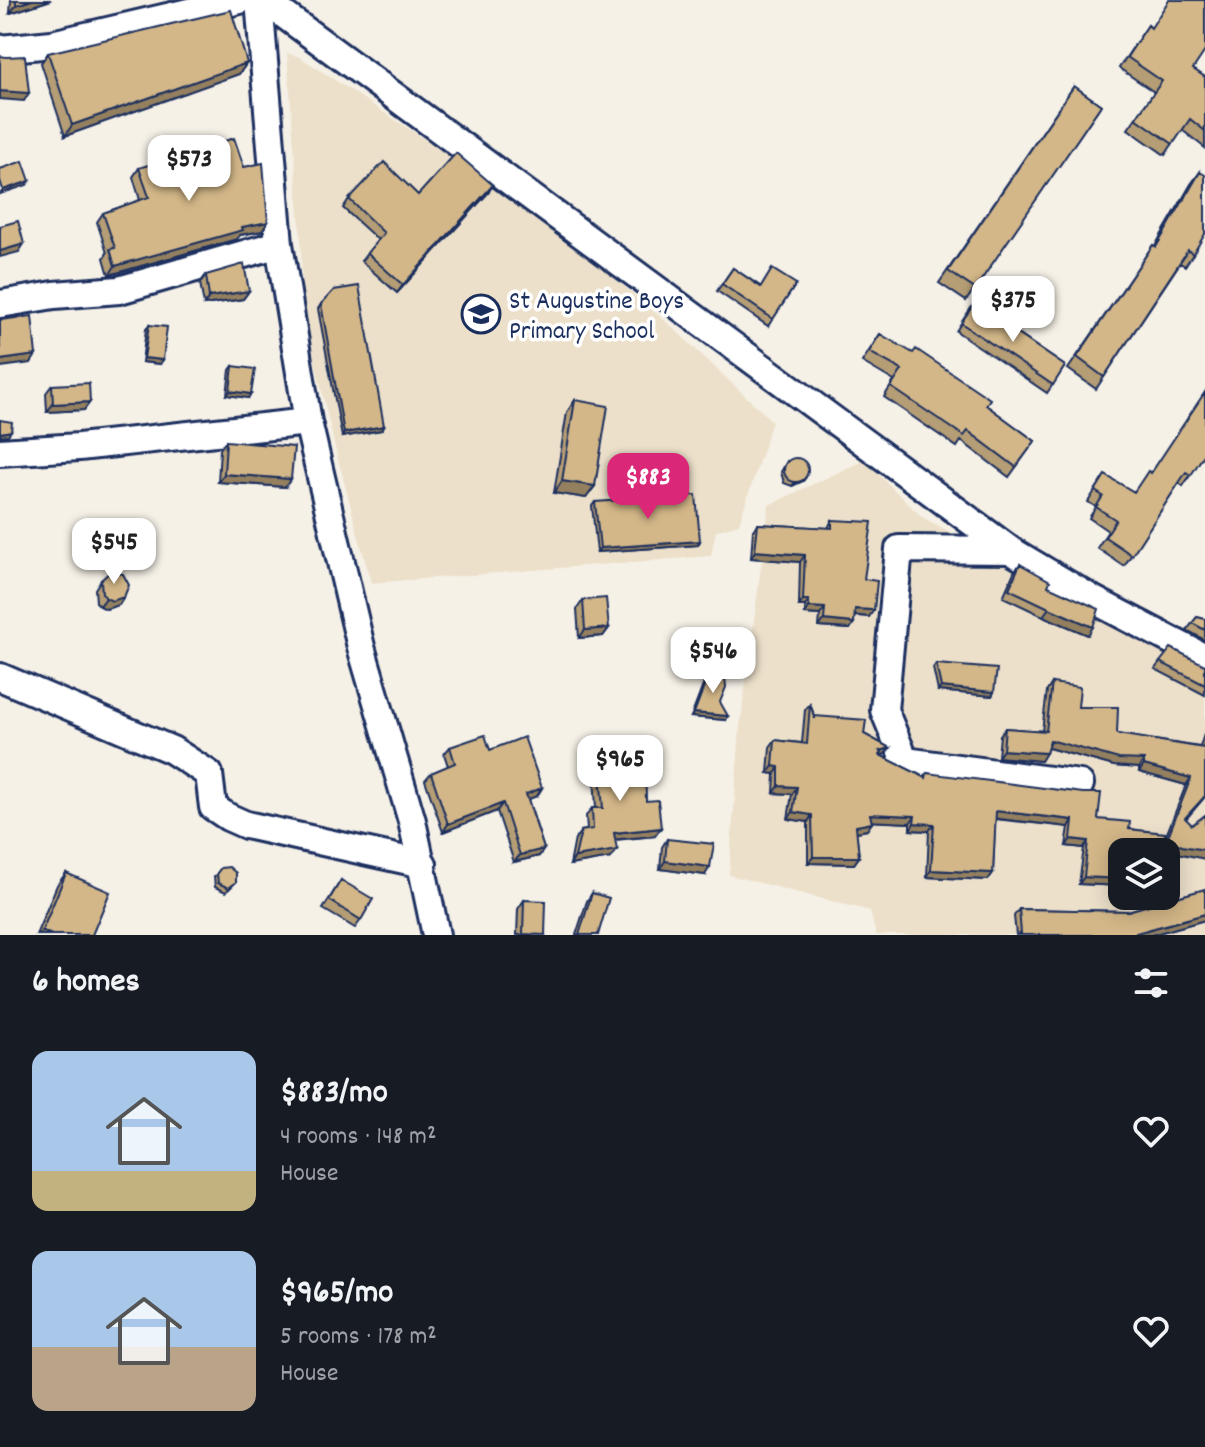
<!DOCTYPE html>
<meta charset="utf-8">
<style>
:root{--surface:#171b24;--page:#242831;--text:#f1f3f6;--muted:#9ea1a6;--accent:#db2777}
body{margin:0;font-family:Dekko,sans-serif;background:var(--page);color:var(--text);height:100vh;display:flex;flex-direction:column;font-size:30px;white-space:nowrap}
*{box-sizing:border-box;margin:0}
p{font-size:26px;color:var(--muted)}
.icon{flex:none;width:44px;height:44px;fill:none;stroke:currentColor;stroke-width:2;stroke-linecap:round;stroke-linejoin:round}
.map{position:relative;height:935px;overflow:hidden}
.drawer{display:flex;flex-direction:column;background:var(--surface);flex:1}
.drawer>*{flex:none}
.tools{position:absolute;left:1108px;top:838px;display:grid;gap:16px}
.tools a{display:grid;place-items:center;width:72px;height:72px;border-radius:16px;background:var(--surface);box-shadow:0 4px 20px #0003;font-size:40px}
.price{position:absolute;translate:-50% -68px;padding:0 18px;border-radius:16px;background:#fff;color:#222;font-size:26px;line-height:52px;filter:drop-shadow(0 2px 4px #0008)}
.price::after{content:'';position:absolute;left:50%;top:48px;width:24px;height:18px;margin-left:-12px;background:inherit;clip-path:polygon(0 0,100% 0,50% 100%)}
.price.selected{background:var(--accent);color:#fff}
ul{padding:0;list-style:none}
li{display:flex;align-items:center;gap:24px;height:200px;padding:0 32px}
li span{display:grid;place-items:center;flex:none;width:224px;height:160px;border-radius:16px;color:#555}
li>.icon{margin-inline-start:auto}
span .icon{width:96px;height:96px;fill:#fffc;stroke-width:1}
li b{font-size:34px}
h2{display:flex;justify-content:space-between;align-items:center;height:96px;padding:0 32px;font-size:34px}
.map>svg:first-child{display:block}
.built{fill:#ece0ca;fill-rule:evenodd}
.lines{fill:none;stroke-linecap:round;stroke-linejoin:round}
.minor-casing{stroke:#1b2f5e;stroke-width:32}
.minor{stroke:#fff;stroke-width:26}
.wall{fill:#b59d75;stroke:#1b2f5e;stroke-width:2}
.shaded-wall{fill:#94805f;stroke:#1b2f5e;stroke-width:2}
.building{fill:#d3b788;stroke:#1b2f5e;stroke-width:2}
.labels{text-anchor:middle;stroke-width:7;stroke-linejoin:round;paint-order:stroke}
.poi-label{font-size:26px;fill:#1b2f5e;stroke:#fff;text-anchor:start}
</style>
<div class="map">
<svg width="1205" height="935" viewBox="0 0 1205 935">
<rect width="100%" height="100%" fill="#f6f1e7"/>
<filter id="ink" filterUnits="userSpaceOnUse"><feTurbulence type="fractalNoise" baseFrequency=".0125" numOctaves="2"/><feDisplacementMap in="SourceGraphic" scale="16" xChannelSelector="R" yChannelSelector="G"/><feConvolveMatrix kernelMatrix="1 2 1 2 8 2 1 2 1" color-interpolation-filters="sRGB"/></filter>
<g filter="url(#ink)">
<path class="built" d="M287 53 300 57 532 210 668 323 772 421 739 524 716 531 711 556 371 583 334 444 302 304 301 241Z
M864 460 922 517 1205 667V935H876L870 911 729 875 740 727 769 505ZM1122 852H1166V896H1122Z"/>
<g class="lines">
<defs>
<path id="minor" d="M259 0 279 244 308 422 361 647 412 821 436 935
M264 0 1010 550 1094 600 1205 658
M0 49 52 44 240 0
M0 304 54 295 119 290 279 244
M0 452 79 447 308 422
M1010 550 899 549 884 710 905 761 1080 784
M0 677 172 750 209 774 213 807 228 817 246 825 423 864"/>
</defs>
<use href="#minor" class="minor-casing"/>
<use href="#minor" class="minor"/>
</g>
<path class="wall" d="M11 0H51L10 13Z
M1148 25 1193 69 1205 77V148L1182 130 1165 155 1128 129 1154 92 1119 68Z
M48 53 247 63 239 74 65 136 41 63Z
M1074 86 1101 105 966 301 939 283Z
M244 167 268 222 262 231 240 235 237 239 109 275 104 258 107 253 97 222 103 213 140 200 133 177 139 168Z
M1200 172 1193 254 1185 266 1180 263 1096 389 1068 369 1153 245 1155 246 1191 184Z
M488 193 397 293 361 261 378 240 343 208 349 199 418 195Z
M733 268 760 286 796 284 768 326 717 291Z
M206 275 249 291 243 299 204 305 200 283Z
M321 304 384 426 381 430 342 437 318 309Z
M974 304 1065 366 1047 393 956 331Z
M149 325 160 364 142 362 146 329Z
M880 334 986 405 1035 441 1009 477 961 441 957 447 884 397 894 381 862 362Z
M233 366 248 398 227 395 230 370Z
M52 385 90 402 84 410 47 412 46 393Z
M575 400 595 486 586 498 554 493 567 412Z
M226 441 285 487 218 482 220 449Z
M1205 453 1183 486 1179 483 1124 566 1097 548 1108 531 1089 518 1096 507 1088 502 1105 475 1134 492 1151 473Z
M787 461 806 477 803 481 792 486 784 483 781 472Z
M595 502 700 541 698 545 597 552 592 506Z
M832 520 864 579 869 617 855 616 850 629 819 627 820 615 805 614V606H799L800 562 751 558 753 530 758 524 828 528Z
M1020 564 1048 586 1088 635 1043 616 1003 597 1014 572Z
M101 580 124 597 119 605 106 609 100 606 96 602 95 589Z
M583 600 609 628 603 636 579 638 577 609Z
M1197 617 1205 619V640L1187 630Z
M1160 662 1205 665V695L1155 669Z
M936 664 994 692 992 696 938 691 933 668Z
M707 679 720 702 726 720 691 717 704 683Z
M1052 683 1078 707 1117 734 1200 747 1205 731V797L1186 819 1177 853 1164 847 1122 852V886L1079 884 1084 848 1066 846 1069 827 995 819 993 873 988 880 927 877 929 831 910 830V823L871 821 867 830 856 832 859 857 854 864 808 863V822L788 819 792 794 774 793 775 774 768 773 770 747 775 740 802 743 805 710 810 704 815 717 864 734 890 748 885 754 881 756 924 777 927 773 1165 838 1186 785 1139 772V768L1114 766 1048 748 1041 761 998 757 1000 735 1005 728 1042 731 1047 691Z
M450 747 490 750 542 788 537 796 528 799 544 849 539 856 514 862 497 811 443 832 425 780 431 773 448 766 444 754Z
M598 753 646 801 655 836 615 840 611 858 570 865 575 839 581 831 587 830 586 816 592 808H596L593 761Z
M667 839 705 875 660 869 662 847Z
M221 868 236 882 226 892 215 887 214 877Z
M66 873 92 935H36L57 885Z
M341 880 361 920 355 928 323 909Z
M1205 889V920L1151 935H1016L1014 916 1019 909 1128 911Z
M592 893 598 935H576L587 901Z
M524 900 545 935H517L518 909Z"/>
<path class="shaded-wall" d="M32 0H51L10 13 16 5Z
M247 63 239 74 65 136 72 125Z
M0 91 29 93 24 101 0 99Z
M30 181 27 185 0 194 3 190Z
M493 185 488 193 397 293 403 285Z
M268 222 262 231 240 235 237 239 109 275 115 266 242 227Z
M24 244 19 252 0 257V251Z
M249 291 243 299 204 305 209 297Z
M36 355 31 363 0 367V360Z
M144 358 163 360 160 364 142 362Z
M230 391 251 394 248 398 227 395Z
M90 402 84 410 47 412 53 404Z
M384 426 381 430 342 437 344 433Z
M11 431 8 435 0 436V433Z
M224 474 291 479 285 487 218 482Z
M806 477 803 481 792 486 795 482Z
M562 481 595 486 586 498 554 493Z
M700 541 698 545 597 552 600 548Z
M755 551 805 555 800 562 751 558Z
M124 597 119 605 106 609 100 606 106 598Z
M803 600H809L805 606H799Z
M809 607 825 608 820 615 805 614Z
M1049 608 1093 627 1088 635 1043 616Z
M855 609 874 610 869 617 851 615Z
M824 620 854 623 850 629 819 627Z
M609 628 603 636 579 638 585 630Z
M941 687 994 692 992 696 938 691Z
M694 713 728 716 726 720 691 717Z
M1050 740 1144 760 1139 768 1114 766 1045 747Z
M890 748 885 754 875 758 880 751Z
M1003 750 1046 753 1041 761 998 757Z
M1144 765 1191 778 1186 785 1139 772Z
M773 766 779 767 775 774 768 773Z
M779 786 797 787 792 794 774 793Z
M542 788 537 796 521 802 526 794Z
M503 803 497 811 443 832 448 824Z
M996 811 1073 820 1069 827 991 818Z
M793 812 812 815 808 822 788 819Z
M870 814 915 816 910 823 865 821Z
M872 823 867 830 851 833 856 826Z
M914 823 934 824 929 831 910 830Z
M661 828 655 836 609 840 614 833Z
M1071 839 1088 841 1084 848 1066 846Z
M1167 839 1205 850V859L1177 853 1162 847Z
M544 849 539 856 514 862 520 855Z
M617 850 611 858 570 865 575 857Z
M813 857H859L854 864 808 863Z
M665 861 710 867 705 875 660 869Z
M931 870 993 873 988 880 927 877Z
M1084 877 1122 879V886L1079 884Z
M1205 914V920L1151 935H1135L1136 933Z
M42 931 52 935H39Z"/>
<path class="building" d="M16 0H32L16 5Z
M1169 0H1205V51L1193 69 1205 77V131L1190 119 1173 144 1136 118 1162 81 1127 57 1148 25 1151 28Z
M231 10 247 63 72 125 48 53Z
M0 56 6 57 25 56 29 93 0 91Z
M1074 86 1101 105 975 289 948 271Z
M234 138 244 167 263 163 268 222 242 227 243 230 115 266 110 249 115 248 103 213 149 197 139 168Z
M456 153 493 185 403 285 367 253 384 233 349 199 384 162 418 195Z
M23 161 30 181 3 190 0 180V169Z
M1200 172 1205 175V234L1193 254 1188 250 1104 377 1077 357 1153 245 1156 247Z
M18 221 24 244 0 251V226Z
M244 264 249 291 209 297 206 275Z
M733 268 761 287 772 269 796 284 773 319 722 284Z
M359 286 384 426 344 433 321 304 334 290Z
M974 304 1065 366 1053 385 961 323Z
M32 316 36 355 0 360V320Z
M149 325 167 327 163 360 144 358Z
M880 334 913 353 916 349 990 399 986 405 1035 441 1016 467 968 431 964 436 891 387 902 370 869 352Z
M233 366 255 369 251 394 230 391Z
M89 383 90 402 53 404 52 385Z
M1205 392V453L1191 475 1186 472 1132 555 1105 537 1116 520 1096 507 1103 496 1095 491 1105 475 1134 492 1148 471 1151 473Z
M575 400 608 406 595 486 562 481Z
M0 420 12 422 11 431 0 433Z
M226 441 294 447 291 479 224 474Z
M784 470a12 12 0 1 1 24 0a12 12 0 1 1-24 0Z
M696 495 700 541 600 548 595 502Z
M832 520 872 522 864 579 877 581 874 610 855 609 854 623 824 620 825 608 809 607V600H803L805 555 755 551 758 524 832 528Z
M1020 564 1050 581 1048 586 1099 609 1093 627 1049 608 1009 589Z
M110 572 123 574 129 585 124 597 112 601 106 598 102 593 101 580Z
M606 598 609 628 585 630 583 600Z
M1197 617 1205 619V630L1192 623Z
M1171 648 1205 665V685L1160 662Z
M936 664 997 669 994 692 941 687Z
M724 666 726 687 720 702 728 716 694 713 707 679Z
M1052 683 1080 687 1078 707H1118L1117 734 1203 748 1205 742V796L1185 818 1192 825 1205 815V850L1182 846 1167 839 1191 778 1144 765V760L1119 759 1050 740 1046 753 1003 750 1005 728 1046 731Z
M810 704 815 719V716L866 720 864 734 890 748 880 751 882 752 880 755 926 778 927 773 1083 793H1101L1098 819 1130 822 1129 829 1165 833 1164 852H1122V879L1084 877 1088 841 1071 839 1073 820 996 811 993 873 931 870 934 824 914 823 915 816 870 814 872 823 856 826 859 857H813L812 815 793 812 797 787 779 786V767L773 766 775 740 807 744Z
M485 735 490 750 524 737 542 788 526 794 544 849 520 855 503 803 448 824 431 773 455 763 450 747Z
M598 753H645L646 801 658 800 661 828 614 833 617 850 575 857 581 831 593 829 592 808H603Z
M667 839 714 844 710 867 665 861Z
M229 867 236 873V882L229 888 218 883 217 873 221 868Z
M66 873 110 892 92 935H52L42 931Z
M341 880 373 899 361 920 329 900Z
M1205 889V914L1136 933V935H1019V933H1021L1019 909 1128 911Z
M592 893 609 898 598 935H579Z
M524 900 546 901 545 935 523 934Z"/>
</g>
<defs>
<symbol id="school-ring" viewBox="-11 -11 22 22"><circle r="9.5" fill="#fff" stroke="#1b2f5e" stroke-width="1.5"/><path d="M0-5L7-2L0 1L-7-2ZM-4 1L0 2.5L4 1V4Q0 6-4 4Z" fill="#1b2f5e"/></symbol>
</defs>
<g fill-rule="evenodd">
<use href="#school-ring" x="459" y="292" width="44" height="44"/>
</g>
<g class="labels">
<g class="poi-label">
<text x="509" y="308">St Augustine Boys<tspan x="509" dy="30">Primary School</tspan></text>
</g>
</g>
</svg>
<div class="tools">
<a><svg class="icon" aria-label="layers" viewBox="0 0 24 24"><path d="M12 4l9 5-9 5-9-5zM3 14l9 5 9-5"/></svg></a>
</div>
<b class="price" style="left:189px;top:203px">$573</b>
<b class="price" style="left:1013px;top:344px">$375</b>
<b class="price selected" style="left:648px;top:521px">$883</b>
<b class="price" style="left:114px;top:586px">$545</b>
<b class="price" style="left:713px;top:695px">$546</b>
<b class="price" style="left:620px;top:803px">$965</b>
</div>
<section class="drawer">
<h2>6 homes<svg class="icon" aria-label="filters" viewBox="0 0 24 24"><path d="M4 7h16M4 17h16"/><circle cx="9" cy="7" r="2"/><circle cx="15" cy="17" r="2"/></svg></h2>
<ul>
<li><span style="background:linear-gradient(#a9c7e8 75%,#c2b280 0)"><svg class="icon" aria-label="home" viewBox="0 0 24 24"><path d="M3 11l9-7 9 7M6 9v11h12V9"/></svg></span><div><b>$883/mo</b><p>4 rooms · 148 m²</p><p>House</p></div><svg class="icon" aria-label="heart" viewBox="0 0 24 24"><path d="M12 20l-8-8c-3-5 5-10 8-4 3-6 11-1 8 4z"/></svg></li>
<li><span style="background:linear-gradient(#a9c7e8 60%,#b9a48a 0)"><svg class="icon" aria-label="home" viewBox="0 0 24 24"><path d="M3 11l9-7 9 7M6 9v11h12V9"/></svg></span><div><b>$965/mo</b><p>5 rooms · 178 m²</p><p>House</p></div><svg class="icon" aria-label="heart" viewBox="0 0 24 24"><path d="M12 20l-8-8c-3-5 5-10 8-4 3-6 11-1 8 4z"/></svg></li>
</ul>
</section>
